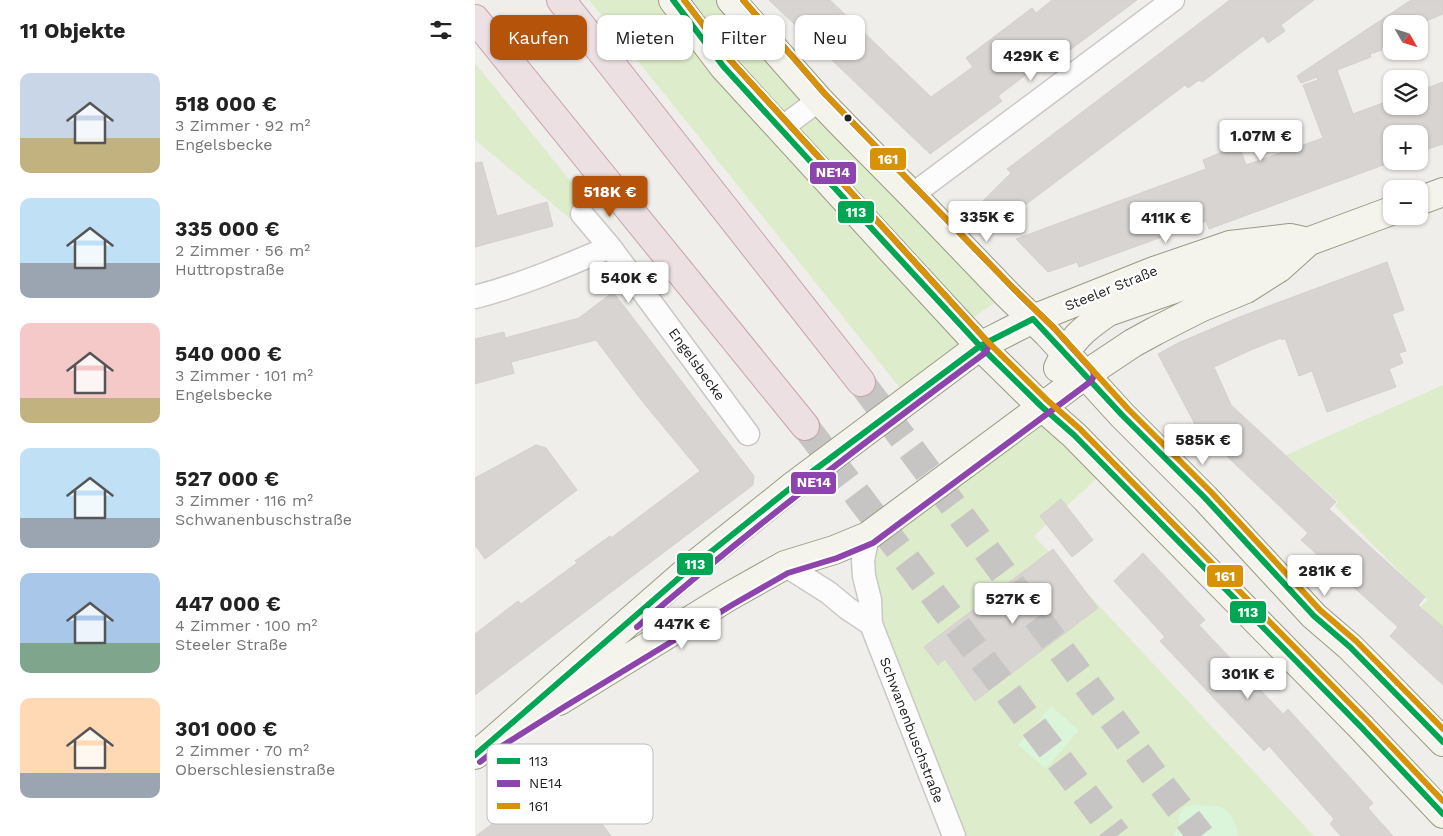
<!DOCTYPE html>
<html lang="de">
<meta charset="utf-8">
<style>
:root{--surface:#fff;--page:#f2f2f2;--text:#222;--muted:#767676;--accent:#b45309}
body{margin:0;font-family:"Work Sans",sans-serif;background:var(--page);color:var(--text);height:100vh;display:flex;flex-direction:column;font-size:19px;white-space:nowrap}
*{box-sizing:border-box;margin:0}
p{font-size:16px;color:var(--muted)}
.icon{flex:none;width:28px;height:28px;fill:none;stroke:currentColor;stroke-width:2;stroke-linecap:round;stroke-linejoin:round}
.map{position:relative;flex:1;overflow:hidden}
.details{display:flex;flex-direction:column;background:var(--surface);width:475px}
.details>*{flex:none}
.guide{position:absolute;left:15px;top:15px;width:475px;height:45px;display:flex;gap:10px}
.needle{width:32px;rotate:129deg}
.tools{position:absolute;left:908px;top:15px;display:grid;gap:10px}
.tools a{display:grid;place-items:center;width:45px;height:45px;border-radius:10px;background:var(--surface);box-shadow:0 1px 4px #0004;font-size:25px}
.price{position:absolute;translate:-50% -42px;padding:0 11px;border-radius:5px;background:#fff;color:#222;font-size:16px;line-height:32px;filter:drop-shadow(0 1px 2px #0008)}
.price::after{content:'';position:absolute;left:50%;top:30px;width:15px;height:11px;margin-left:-8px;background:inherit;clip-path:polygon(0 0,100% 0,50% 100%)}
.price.current{background:var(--accent);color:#fff}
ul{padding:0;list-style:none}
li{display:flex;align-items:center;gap:15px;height:125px;padding:0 20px}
li span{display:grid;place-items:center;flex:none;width:140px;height:100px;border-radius:10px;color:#555}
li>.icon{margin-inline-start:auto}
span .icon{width:60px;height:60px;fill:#fffc;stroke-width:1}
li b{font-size:21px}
h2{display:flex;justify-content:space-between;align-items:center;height:60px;padding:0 20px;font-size:21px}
.chip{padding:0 18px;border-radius:10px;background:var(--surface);box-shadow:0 1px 4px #0004;font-size:18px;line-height:45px}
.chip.current{background:var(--accent);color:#fff}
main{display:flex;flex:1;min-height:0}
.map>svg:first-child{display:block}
.grass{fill:#ddeccb}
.park{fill:#daf5da}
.building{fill:#d7d4d2;stroke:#d3d0cc}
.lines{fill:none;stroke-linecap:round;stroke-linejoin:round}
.motorway-tunnel{stroke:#c7c5c3;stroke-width:28;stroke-dasharray:28 14;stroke-linecap:butt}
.minor-casing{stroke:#c9c8c7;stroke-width:25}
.secondary-casing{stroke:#999a82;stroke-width:30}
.motorway-casing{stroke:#c5a2ac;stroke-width:30}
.minor{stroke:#fdfcfc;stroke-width:22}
.secondary{stroke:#f4f4ed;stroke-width:28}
.motorway{stroke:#ece0e2;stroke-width:28}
.bus-1-casing{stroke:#fff;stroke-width:10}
.bus-2-casing{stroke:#fff;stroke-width:10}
.bus-3-casing{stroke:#fff;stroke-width:10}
.bus-1{stroke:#00a651;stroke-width:6}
.bus-2{stroke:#8e44ad;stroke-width:6}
.bus-3{stroke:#d79205;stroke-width:6}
.bus-dot{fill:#222;stroke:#fff;stroke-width:2}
.labels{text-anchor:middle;stroke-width:5;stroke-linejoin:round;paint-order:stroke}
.street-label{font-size:14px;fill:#222;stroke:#fff}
.key{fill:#fff;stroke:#bdbdbd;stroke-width:1}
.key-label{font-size:14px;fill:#222}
.line-badge{stroke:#fff;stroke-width:2}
.badge-label{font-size:14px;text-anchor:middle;font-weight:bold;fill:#fff}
</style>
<main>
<section class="details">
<h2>11 Objekte<svg class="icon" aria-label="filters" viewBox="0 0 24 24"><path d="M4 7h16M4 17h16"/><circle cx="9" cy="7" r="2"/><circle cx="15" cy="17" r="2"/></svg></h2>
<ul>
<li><span style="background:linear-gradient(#c9d6e8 65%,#c2b280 0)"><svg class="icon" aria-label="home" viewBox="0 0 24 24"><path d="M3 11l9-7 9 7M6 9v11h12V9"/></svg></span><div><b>518 000 €</b><p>3 Zimmer · 92 m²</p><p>Engelsbecke</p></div></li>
<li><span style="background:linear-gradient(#bfe0f5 65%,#9aa5b1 0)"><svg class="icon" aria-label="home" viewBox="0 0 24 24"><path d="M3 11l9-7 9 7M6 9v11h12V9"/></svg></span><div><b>335 000 €</b><p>2 Zimmer · 56 m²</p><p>Huttropstraße</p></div></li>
<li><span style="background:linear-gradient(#f6c9c9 75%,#c2b280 0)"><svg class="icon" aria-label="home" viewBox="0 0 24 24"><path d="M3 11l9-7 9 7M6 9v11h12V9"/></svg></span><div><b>540 000 €</b><p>3 Zimmer · 101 m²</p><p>Engelsbecke</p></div></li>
<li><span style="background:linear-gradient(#bfe0f5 70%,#9aa5b1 0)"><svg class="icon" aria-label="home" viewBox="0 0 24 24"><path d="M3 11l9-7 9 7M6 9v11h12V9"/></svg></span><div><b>527 000 €</b><p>3 Zimmer · 116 m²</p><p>Schwanenbuschstraße</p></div></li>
<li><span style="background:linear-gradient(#a9c7e8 70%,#7fa58c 0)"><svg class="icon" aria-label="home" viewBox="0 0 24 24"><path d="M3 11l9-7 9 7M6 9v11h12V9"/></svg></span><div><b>447 000 €</b><p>4 Zimmer · 100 m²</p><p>Steeler Straße</p></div></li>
<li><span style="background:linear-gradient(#ffd9b3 75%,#9aa5b1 0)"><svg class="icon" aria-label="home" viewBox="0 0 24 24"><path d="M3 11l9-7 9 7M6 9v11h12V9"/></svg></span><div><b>301 000 €</b><p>2 Zimmer · 70 m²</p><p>Oberschlesienstraße</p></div></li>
</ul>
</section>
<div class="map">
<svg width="968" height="836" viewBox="0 0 968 836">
<rect width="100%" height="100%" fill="#f0eeeb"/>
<path class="grass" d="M114 0H254L531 295 485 327 503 346 433 398Z
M0 63 110 199 98 221 0 140Z
M968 385V627L946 607 952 600 860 506 863 502 811 455Z
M566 409 630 471 559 536 839 836H482L449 749 386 560 395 537Z"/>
<path class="park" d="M576 706 604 730 571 769 543 745Z
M724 805C730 806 739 805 745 807 757 811 762 825 763 836H698L704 826V814L710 806Z"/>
<path class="building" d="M294 0H355L456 97 498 67 491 58 557 8 561 13 577 0H662L568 70 565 64 523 96 527 101 455 154 451 149V150Z
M755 0H839L806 25 810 31 793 43 788 36 727 82 724 80 713 88 710 85 526 223 506 203 536 173 532 169Z
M936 0H968V14L944 24H916V43L906 48 907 50 895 54 896 57 862 70 878 114 916 100V106H944V91L968 82V144L944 152V134H916V161H919L734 229 731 221 604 267 602 262 573 272 541 239 731 169 728 160 764 145 771 165 848 138 828 85 843 80 842 77 826 83 822 76Z
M7 162 22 216 72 202 78 226 0 247V163Z
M912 262 929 310 917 314 931 351 924 353 928 363 914 369 921 387 852 412 837 371 824 376 810 338 807 340 806 338 778 349 739 367 756 405 861 502 854 509 950 597 943 605 968 627V685L915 636 923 627 826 540 833 533 722 428 683 354 703 343 767 316Z
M138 292 279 476 278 485 0 695V634L43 601 46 604 102 563 100 561 135 536 136 538 225 471 167 401 121 340 36 362 39 373 0 384V339L29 332 30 338 104 318Z
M61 445 71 448 102 490 10 559 0 545V478Z
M586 499 618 540 597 557 565 516Z
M578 549 623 608 500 701 470 659 463 665 449 647Z
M668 553 730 620 724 625 808 714 813 709 898 803 893 808 918 836H866L855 824 859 819 794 746 789 751 685 641 690 637 639 581Z
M88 771 136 836H1Z"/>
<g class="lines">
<path class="motorway-tunnel" d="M386 382 682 779 726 836
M330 426 642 836"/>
<defs>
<path id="minor" d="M305 129 344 100
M437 195 698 0
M107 214 135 247
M0 297C46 285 91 266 135 247L273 434
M393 536 388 560 389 576 395 600 396 624 479 836
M310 565 354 593 372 608 396 624"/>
<path id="secondary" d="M198 0 248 66 421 255 505 346 566 406 599 435 886 727 968 814
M256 0 344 100 368 125 437 195 533 295 573 334 647 415 730 498 839 616 875 647 899 671 968 742
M944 201 968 192
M583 368C596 339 607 330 633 312L794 256 916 211
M84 701 253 597 310 565 359 550 393 536 610 375 658 343 680 331 725 308 771 289 804 268 833 242
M0 755 14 744 212 571 318 486 505 346 558 319 616 296 679 271 755 245 815 238 833 242"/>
<path id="motorway" d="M86 0 386 382
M0 19 330 426"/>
</defs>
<use href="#minor" class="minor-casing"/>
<use href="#secondary" class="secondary-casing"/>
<use href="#motorway" class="motorway-casing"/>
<use href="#minor" class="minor"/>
<use href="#secondary" class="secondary"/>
<use href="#motorway" class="motorway"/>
<defs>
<path id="bus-1" d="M198 0 248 66 421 255 505 346 566 406 599 435 886 727 968 814
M0 755 212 571 318 486 505 346 558 319 647 415 730 498 839 616 875 647 968 742"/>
<path id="bus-2" d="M162 627C274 530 391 441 510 353L514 346 511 340 255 60 209 0
M5 762 19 751 89 707 257 605 313 573 362 558 398 543 615 382C619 378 620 374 617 370L579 328 539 289 350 94 268 0"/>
<path id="bus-3" d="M209 0 255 60 511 340 572 400 605 429 892 721 968 801
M268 0 350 94 539 289 579 328 653 409 736 492 845 610 881 641 968 729"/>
</defs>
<use href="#bus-1" class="bus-1-casing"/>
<use href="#bus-2" class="bus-2-casing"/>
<use href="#bus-3" class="bus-3-casing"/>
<use href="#bus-1" class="bus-1"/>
<use href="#bus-2" class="bus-2"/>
<use href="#bus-3" class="bus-3"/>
</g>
<circle class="bus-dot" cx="373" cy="118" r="4.5"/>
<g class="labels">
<g class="street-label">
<text transform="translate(636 288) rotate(-22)" y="5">Steeler Straße</text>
<text transform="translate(222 364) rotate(54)" y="5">Engelsbecke</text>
<text transform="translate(437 730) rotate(69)" y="5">Schwanenbuschstraße</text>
</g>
</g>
<rect x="12" y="744" width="166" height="80" rx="8" class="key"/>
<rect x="22" y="758" width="23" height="6" fill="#00a651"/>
<rect x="22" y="780" width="23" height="7" fill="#8e44ad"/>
<rect x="22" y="803" width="23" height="6" fill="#d79205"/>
<g class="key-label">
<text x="54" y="766">113</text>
<text x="54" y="788">NE14</text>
<text x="54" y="811">161</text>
</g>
<g class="line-badge">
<rect x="394" y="147" width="38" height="24" rx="5" fill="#d79205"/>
<rect x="334" y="161" width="48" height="24" rx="5" fill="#8e44ad"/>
<rect x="362" y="200" width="38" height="24" rx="5" fill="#00a651"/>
<rect x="315" y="471" width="47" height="24" rx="5" fill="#8e44ad"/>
<rect x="201" y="552" width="38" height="24" rx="5" fill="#00a651"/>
<rect x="731" y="564" width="38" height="24" rx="5" fill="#d79205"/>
<rect x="754" y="600" width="38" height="24" rx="5" fill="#00a651"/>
</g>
<g class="badge-label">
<text x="413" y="164">161</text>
<text x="358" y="177">NE14</text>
<text x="381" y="217">113</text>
<text x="339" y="487">NE14</text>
<text x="220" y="569">113</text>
<text x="750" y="581">161</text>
<text x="773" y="617">113</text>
</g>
</svg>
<div class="tools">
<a><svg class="needle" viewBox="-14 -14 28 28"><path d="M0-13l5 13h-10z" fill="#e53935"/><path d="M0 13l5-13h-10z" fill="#767676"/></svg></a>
<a><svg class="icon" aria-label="layers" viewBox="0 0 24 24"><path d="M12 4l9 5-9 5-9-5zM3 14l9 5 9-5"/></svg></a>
<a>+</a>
<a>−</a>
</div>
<b class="price" style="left:556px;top:82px">429K €</b>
<b class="price" style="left:786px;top:162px">1.07M €</b>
<b class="price current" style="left:135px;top:218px">518K €</b>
<b class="price" style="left:512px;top:243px">335K €</b>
<b class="price" style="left:691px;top:244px">411K €</b>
<b class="price" style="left:154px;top:304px">540K €</b>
<b class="price" style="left:728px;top:466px">585K €</b>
<b class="price" style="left:850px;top:597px">281K €</b>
<b class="price" style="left:538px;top:625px">527K €</b>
<b class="price" style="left:207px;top:650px">447K €</b>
<b class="price" style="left:773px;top:700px">301K €</b>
<div class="guide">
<a class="chip current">Kaufen</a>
<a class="chip">Mieten</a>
<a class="chip">Filter</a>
<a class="chip">Neu</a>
</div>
</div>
</main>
